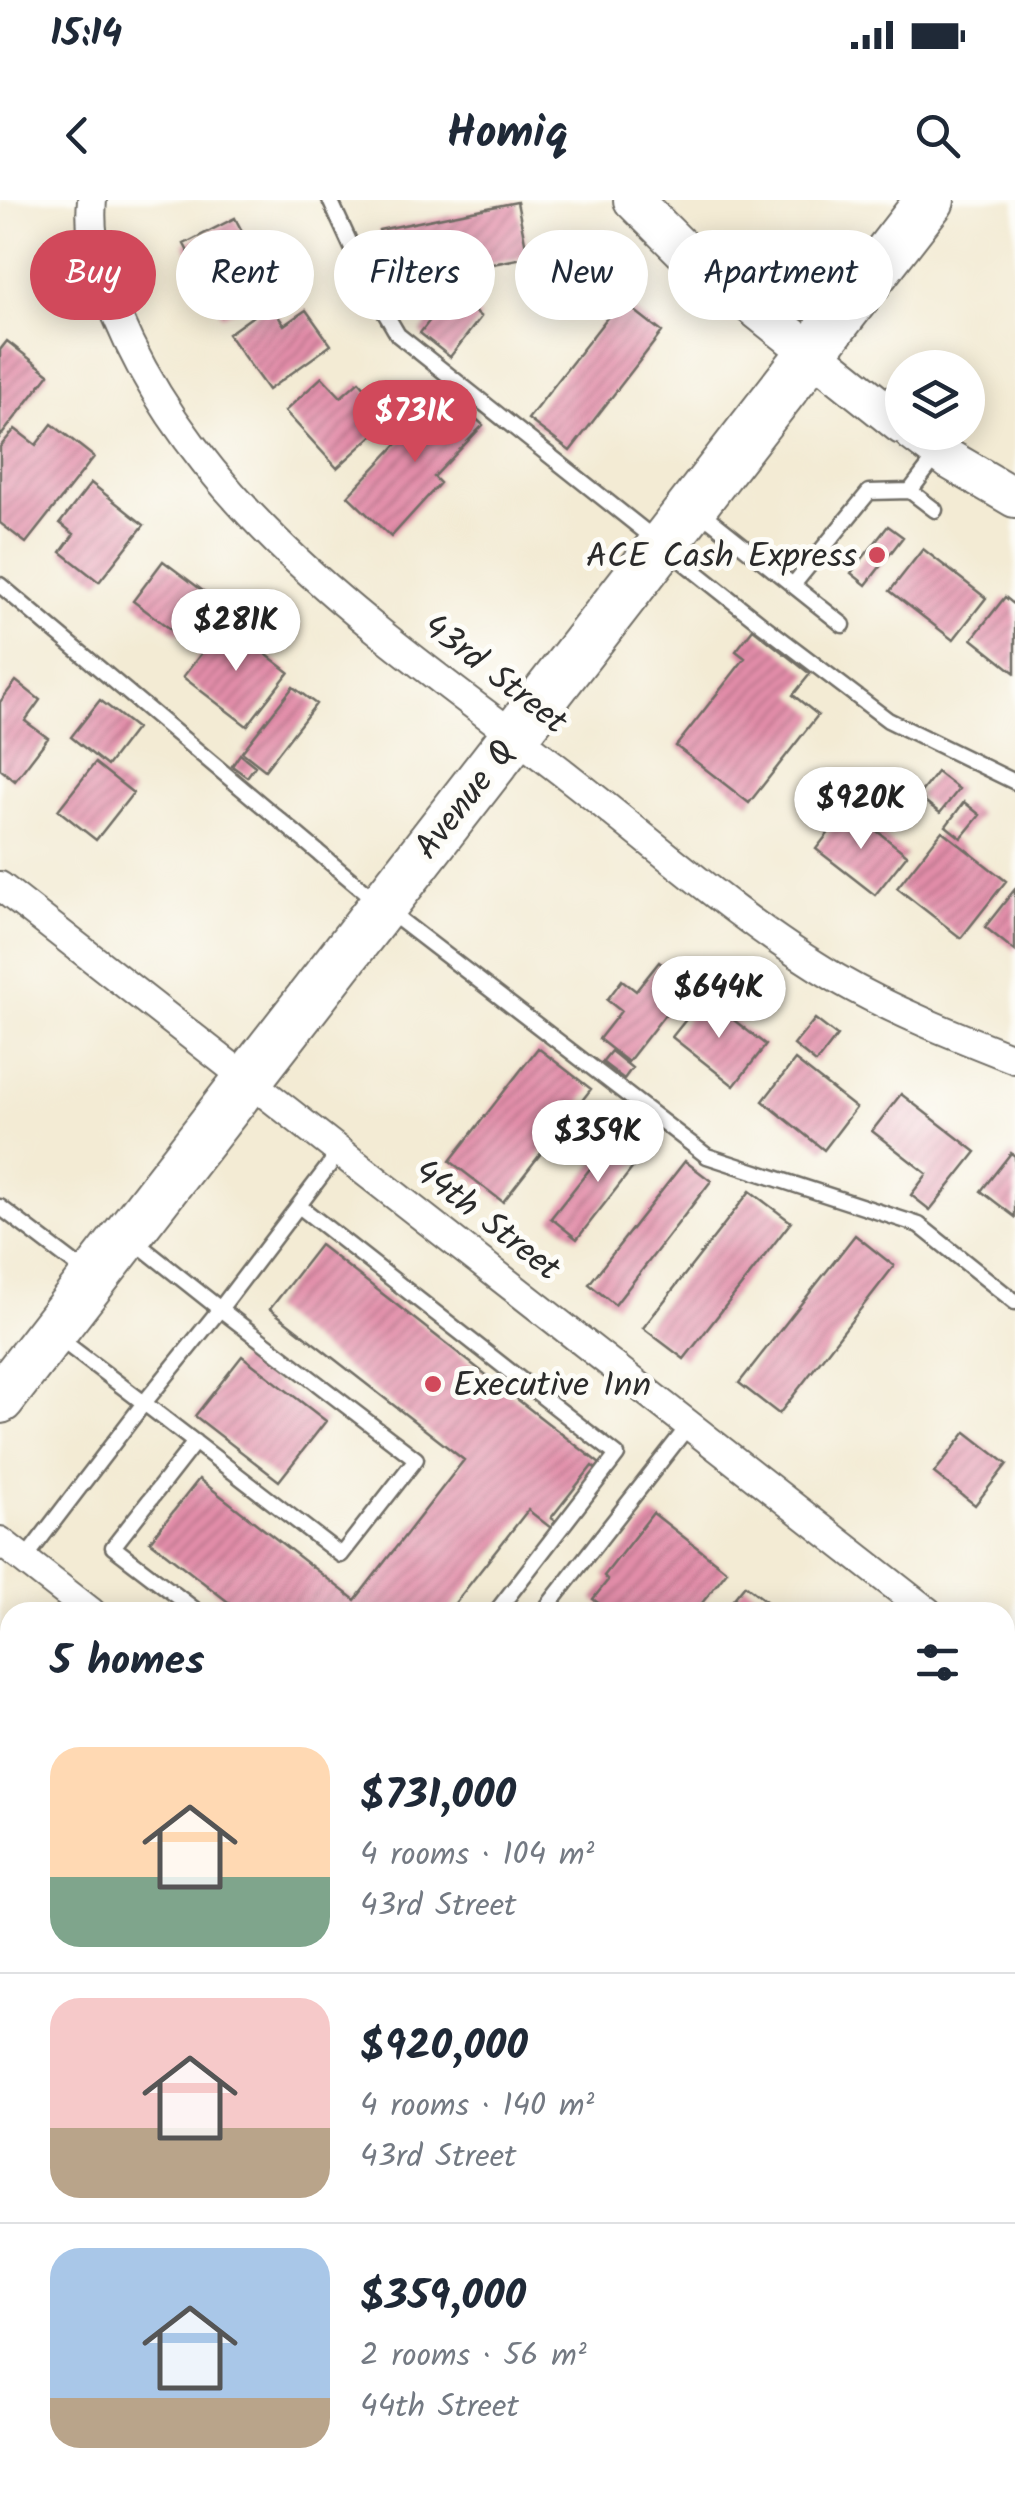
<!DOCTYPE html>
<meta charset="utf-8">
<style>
:root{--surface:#fff;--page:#f2f2f3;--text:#1f2937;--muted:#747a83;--line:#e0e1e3;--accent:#d1495b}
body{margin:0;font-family:Kalam,sans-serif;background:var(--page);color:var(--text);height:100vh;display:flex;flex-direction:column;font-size:38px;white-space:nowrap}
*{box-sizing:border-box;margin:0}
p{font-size:32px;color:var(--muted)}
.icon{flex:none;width:55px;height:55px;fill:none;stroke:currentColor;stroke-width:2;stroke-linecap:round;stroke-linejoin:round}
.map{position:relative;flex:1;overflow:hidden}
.sheet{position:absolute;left:0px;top:1402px;width:1015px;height:892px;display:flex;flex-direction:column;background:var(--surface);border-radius:30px 30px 0 0;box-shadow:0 5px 25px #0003}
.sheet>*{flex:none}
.guide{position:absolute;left:30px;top:30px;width:955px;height:90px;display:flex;gap:20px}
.tools{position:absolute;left:885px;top:150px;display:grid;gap:20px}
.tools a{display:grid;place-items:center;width:100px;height:100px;border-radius:50%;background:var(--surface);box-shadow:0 5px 25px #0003;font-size:50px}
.price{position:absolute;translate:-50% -85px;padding:0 22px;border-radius:35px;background:#fff;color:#222;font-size:32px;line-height:65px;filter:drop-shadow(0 2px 5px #0008)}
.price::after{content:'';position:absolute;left:50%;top:60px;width:30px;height:22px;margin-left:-15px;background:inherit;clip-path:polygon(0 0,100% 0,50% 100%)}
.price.on{background:var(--accent);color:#fff}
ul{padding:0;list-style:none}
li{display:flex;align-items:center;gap:30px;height:250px;padding:0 50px}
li+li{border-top:2px solid var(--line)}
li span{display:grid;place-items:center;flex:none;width:280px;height:200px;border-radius:30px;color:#555}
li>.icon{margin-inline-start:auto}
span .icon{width:120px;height:120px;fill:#fffc;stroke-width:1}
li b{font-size:42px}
h2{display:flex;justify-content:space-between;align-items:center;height:120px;padding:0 50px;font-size:42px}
.pill{padding:0 35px;border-radius:45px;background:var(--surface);box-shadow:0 5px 25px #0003;font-size:35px;line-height:90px}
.pill.on{background:var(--accent);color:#fff}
.status{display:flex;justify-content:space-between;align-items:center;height:70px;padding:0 50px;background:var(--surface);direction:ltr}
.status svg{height:28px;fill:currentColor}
header{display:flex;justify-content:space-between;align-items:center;height:130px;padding:0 50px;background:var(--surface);font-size:45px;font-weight:700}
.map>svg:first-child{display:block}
.building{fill:url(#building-hatch)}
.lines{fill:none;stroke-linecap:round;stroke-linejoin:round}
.lane-casing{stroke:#716e66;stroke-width:19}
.street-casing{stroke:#716e66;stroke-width:32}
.secondary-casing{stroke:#716e66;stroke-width:42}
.highway-casing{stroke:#716e66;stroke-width:52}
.lane{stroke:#fff;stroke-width:14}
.street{stroke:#fff;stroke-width:28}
.secondary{stroke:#fff;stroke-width:38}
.highway{stroke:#fff;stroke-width:48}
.poi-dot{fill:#d1495b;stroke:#fdfcf7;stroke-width:4}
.labels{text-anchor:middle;stroke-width:10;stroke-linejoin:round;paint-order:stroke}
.poi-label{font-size:35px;fill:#2b2b2b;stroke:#fdfcf7;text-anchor:end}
.street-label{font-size:35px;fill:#2b2b2b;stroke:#fdfcf7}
</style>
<div class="status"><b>15:14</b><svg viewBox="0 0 49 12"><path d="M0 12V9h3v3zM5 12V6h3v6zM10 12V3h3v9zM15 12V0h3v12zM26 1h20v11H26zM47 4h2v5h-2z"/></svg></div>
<header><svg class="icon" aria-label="back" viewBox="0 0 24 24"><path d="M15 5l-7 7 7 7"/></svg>Homiq<svg class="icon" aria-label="search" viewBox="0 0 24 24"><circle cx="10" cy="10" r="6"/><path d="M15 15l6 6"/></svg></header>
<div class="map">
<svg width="1015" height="2294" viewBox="0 0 1015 2294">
<defs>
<pattern id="building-hatch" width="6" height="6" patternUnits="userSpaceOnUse" patternTransform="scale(2.5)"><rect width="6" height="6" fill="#e28da9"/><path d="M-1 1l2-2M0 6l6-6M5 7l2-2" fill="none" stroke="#b7738a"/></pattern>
</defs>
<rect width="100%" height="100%" fill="#fdfcf7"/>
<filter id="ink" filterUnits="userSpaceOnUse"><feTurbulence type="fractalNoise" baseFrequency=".01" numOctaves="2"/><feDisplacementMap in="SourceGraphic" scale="20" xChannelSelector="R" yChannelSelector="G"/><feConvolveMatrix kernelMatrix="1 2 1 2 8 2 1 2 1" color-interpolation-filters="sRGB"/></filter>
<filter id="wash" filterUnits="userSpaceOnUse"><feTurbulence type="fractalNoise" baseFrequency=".0048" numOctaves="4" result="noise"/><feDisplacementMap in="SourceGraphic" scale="40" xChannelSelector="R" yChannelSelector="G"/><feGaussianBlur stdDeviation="2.25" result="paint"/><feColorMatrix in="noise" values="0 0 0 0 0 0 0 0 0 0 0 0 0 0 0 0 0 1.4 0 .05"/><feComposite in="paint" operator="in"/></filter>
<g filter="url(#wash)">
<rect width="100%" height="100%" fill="#f3ebd4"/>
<g id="blocks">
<path class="building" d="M517 2 528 57 390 84 379 30Z
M235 18 273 90 222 116 184 44Z
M451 93 481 117 450 157 420 133Z
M621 100 662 132 570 251 528 219Z
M270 104 284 125 306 110 331 145 268 190 228 134Z
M7 141 49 174 0 237V150Z
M322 177 341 197 359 181 392 218 337 268 285 211Z
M447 191 483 225 434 277 440 283 391 337 348 296Z
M52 224 94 257 26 343 0 323V247L15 229 36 245Z
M91 283 144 325 99 382 61 352 74 334 60 323Z
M888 326 903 337 866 385 851 373Z
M923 349 986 398 953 440 890 391Z
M163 361 207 394 177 434 133 401Z
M1005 397 1015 405V473L972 439Z
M225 423 289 472 247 526 183 477Z
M753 429 810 474 793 495 818 515 749 603 676 546 745 458 736 451Z
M16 481 40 500 25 521 48 538 15 581 0 569V502Z
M293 487 316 504 265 570 242 552Z
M100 500 136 528 107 566 71 537Z
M240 554 255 566 247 577 232 566Z
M95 563 133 593 96 640 58 610Z
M937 572 959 589 940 613 918 596Z
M964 602 980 615 961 638 946 626Z
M848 608 907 655 875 695 816 649Z
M942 631 1006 681 961 738 897 688Z
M1015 689V751L985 727Z
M659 762 688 785 628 862 599 839 621 811 607 800 622 780 636 791Z
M704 797 766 845 734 886 672 837Z
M815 819 837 836 816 863 794 845Z
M538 848 591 889 503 1002 450 961Z
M611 851 632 868 624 879 602 862Z
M795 860 856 908 824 950 763 901Z
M901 894 976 952 930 1010 911 995 927 974 872 931Z
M619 932 645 952 577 1039 551 1018Z
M1011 953 1015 956V1017L981 991Z
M685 961 711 981 615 1105 589 1084Z
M750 991 791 1022 684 1159 643 1128Z
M855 1035 894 1066 779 1214 739 1183Z
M320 1045 600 1264 596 1269 592 1266 551 1318 556 1321 551 1328 528 1310 448 1412H241L150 1341 199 1279 355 1400 464 1260 270 1109Z
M242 1156 326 1221 279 1281 195 1216Z
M966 1232 1007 1264 975 1305 934 1273Z
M653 1313 727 1371 695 1412H610L593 1399 608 1380 604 1376Z
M745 1385 780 1412H723Z
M2 1457 10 1464V1565L0 1558Z
M10 1704V1738L0 1730V1709Z
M0 1762 10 1770V1813L0 1805Z
M1005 1832 1015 1840V1889L1009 1897 1005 1893Z
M0 1843 10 1851V1910L0 1902Z
M1005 2140 1015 2147V2194L1005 2207Z
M758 2285H842L854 2294H769Z"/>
</g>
</g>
<g filter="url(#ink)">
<use href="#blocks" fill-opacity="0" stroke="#716e66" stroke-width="2.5"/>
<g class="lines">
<defs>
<path id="lane" d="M330 0 371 89 398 135 764 426 888 520 1015 582
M910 291 939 253
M697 309 843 425
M0 385 382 706 707 956 919 1025 1015 1102
M793 385 869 292 910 291 935 310
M299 1006 617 1255 496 1412
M0 1007 88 1074
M56 1136 144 1203 220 1109 133 1040
M195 1242 113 1347 198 1412
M24 1360 144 1203 341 1355 416 1259 220 1109 340 951
M543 1412 689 1225
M0 1694 10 1681
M1005 1716 1015 1723
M946 2285 958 2294"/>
<path id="street" d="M92 0C88 42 101 78 117 116 203 322 402 447 571 579 657 646 743 723 836 778 893 811 954 835 1015 859
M0 686 928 1412
M0 1341 91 1412
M1005 1472 1015 1480
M1005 1684 1015 1671
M0 1995 10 2003
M1005 2025 1015 2033
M372 2285 383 2294
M532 2294 539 2285"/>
<path id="secondary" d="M633 0 684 51 902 225
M913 232 950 260 1015 298"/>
<path id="highway" d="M0 1199 930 0"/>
</defs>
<use href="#lane" class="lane-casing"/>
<use href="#street" class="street-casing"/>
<use href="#secondary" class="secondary-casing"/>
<use href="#highway" class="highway-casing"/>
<use href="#lane" class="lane"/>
<use href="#street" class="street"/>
<use href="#secondary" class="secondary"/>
<use href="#highway" class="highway"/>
</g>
</g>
<g class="poi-dot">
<circle cx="877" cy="355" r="10"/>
<circle cx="433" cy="1184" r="10"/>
</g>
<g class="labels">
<g class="poi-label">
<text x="857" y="367">ACE Cash Express</text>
<text x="453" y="1196" text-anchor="start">Executive Inn</text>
</g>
<g class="street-label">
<text transform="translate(496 473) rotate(38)" y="12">43rd Street</text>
<text transform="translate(464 599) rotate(-52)" y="12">Avenue Q</text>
<text transform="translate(488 1019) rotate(38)" y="12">44th Street</text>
</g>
</g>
</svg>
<div class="tools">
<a><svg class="icon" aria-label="layers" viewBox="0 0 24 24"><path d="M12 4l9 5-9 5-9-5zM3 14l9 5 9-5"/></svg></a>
</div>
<b class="price on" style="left:415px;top:265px">$731K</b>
<b class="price" style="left:236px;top:474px">$281K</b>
<b class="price" style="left:861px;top:652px">$920K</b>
<b class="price" style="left:719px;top:841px">$644K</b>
<b class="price" style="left:598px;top:985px">$359K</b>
<div class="guide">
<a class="pill on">Buy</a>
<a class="pill">Rent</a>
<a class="pill">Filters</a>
<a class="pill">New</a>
<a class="pill">Apartment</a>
</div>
<section class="sheet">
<h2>5 homes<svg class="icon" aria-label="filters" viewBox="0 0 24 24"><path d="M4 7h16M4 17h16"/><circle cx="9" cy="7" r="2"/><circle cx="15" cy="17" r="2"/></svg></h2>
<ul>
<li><span style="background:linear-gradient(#ffd9b3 65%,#7fa58c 0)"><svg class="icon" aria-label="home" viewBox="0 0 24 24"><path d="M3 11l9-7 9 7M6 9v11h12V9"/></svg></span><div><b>$731,000</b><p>4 rooms · 104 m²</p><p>43rd Street</p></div></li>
<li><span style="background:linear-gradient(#f6c9c9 65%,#b9a48a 0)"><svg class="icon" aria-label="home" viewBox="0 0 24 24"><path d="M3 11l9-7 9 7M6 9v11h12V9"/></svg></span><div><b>$920,000</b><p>4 rooms · 140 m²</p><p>43rd Street</p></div></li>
<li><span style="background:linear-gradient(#a9c7e8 75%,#b9a48a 0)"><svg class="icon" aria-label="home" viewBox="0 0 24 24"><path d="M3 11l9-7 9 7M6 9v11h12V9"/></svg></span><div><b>$359,000</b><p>2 rooms · 56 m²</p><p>44th Street</p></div></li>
</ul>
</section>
</div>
